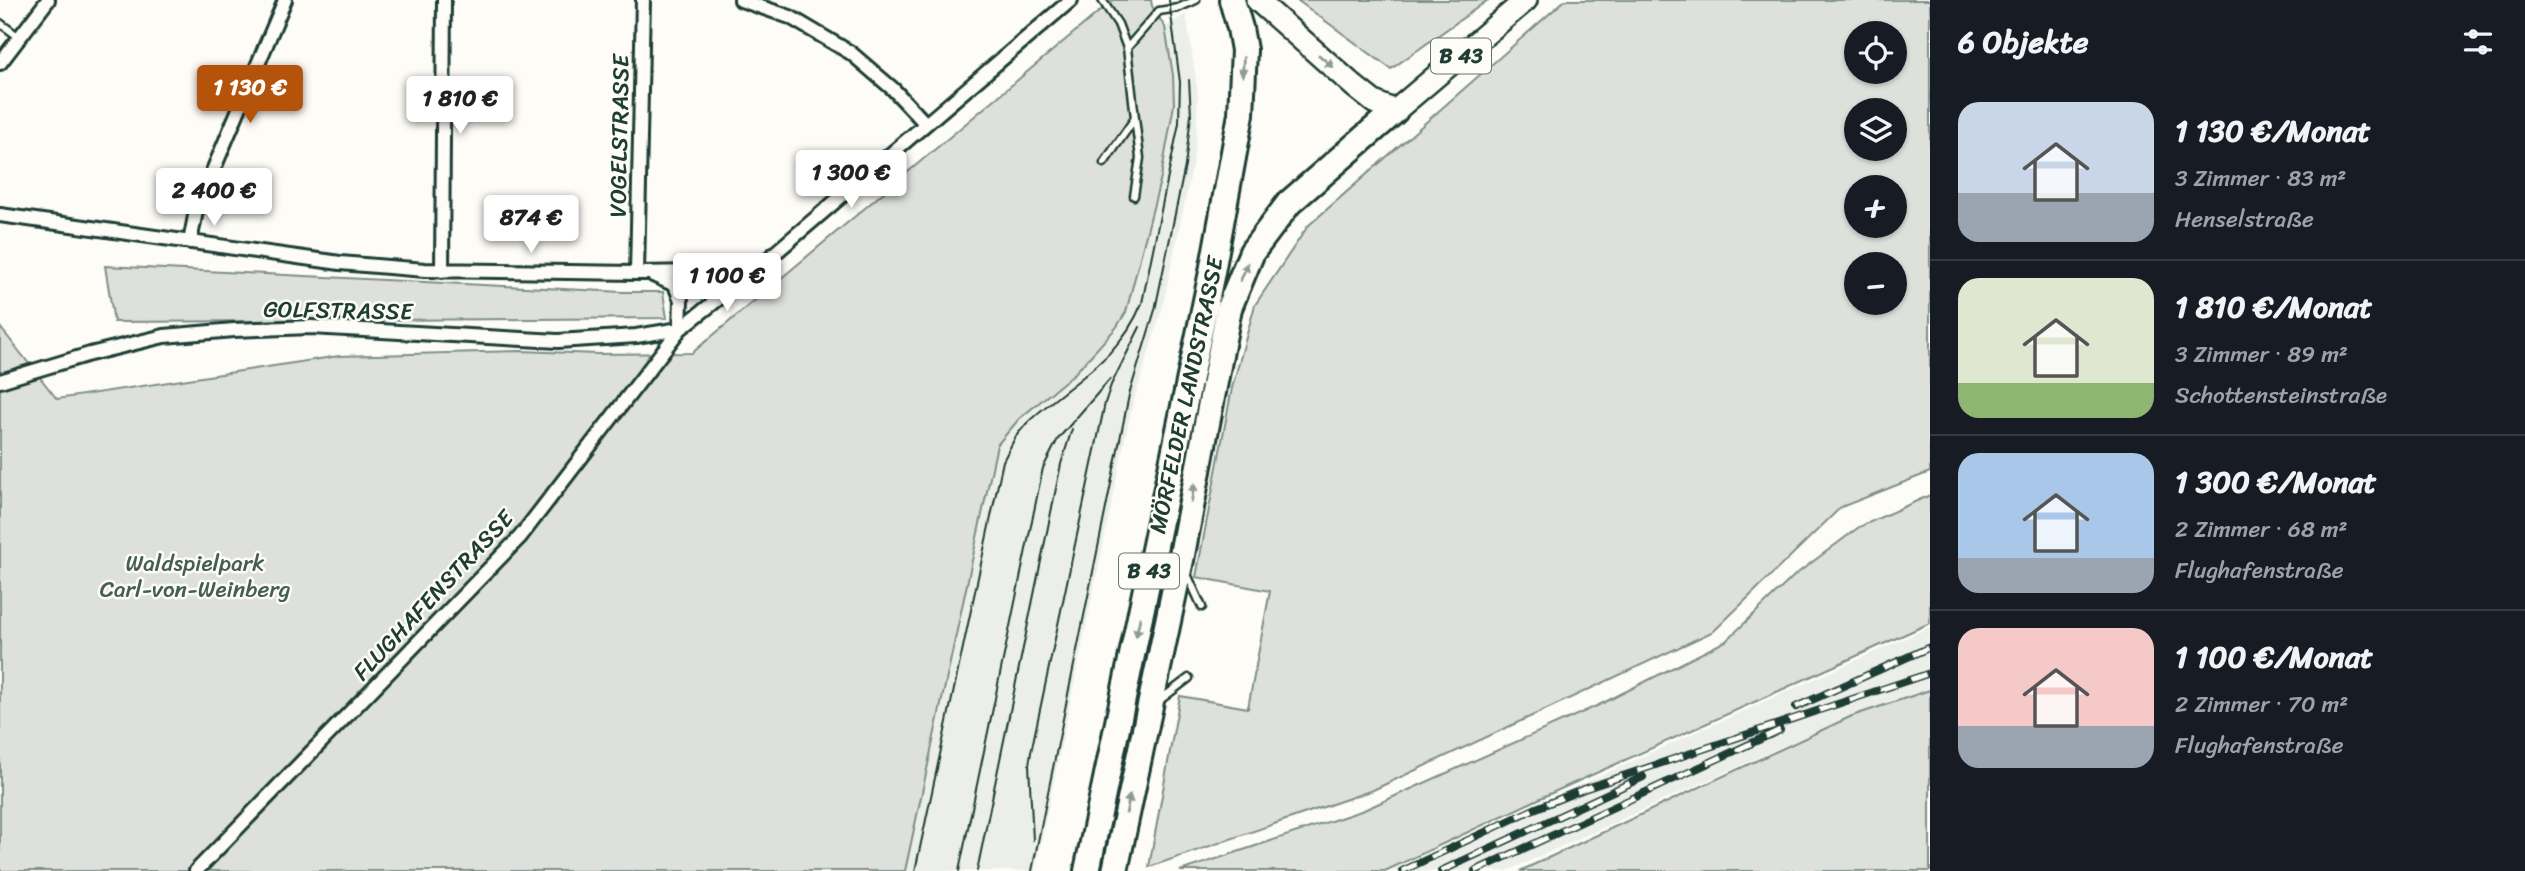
<!DOCTYPE html>
<html lang="de">
<meta charset="utf-8">
<style>
:root{--surface:#171b24;--page:#242831;--text:#f1f3f6;--muted:#9ea1a6;--line:#363941;--accent:#b45309}
body{margin:0;font-family:Sriracha,sans-serif;background:var(--page);color:var(--text);height:100vh;display:flex;flex-direction:column;font-size:26px;white-space:nowrap}
*{box-sizing:border-box;margin:0}
p{font-size:23px;color:var(--muted)}
.icon{flex:none;width:38px;height:38px;fill:none;stroke:currentColor;stroke-width:2;stroke-linecap:round;stroke-linejoin:round}
.map{position:relative;flex:1;overflow:hidden}
.side{display:flex;flex-direction:column;background:var(--surface);width:595px}
.side>*{flex:none}
.buttons{position:absolute;left:1844px;top:21px;display:grid;gap:14px}
.buttons a{display:grid;place-items:center;width:63px;height:63px;border-radius:50%;background:var(--surface);box-shadow:0 2px 5px #0004;font-size:35px}
.price{position:absolute;translate:-50% -60px;padding:0 16px;border-radius:7px;background:#fff;color:#222;font-size:23px;line-height:46px;filter:drop-shadow(0 2px 4px #0008)}
.price::after{content:'';position:absolute;left:50%;top:42px;width:21px;height:16px;margin-left:-10px;background:inherit;clip-path:polygon(0 0,100% 0,50% 100%)}
.price.on{background:var(--accent);color:#fff}
ul{padding:0;list-style:none}
li{display:flex;align-items:center;gap:21px;height:175px;padding:0 28px}
li+li{border-top:2px solid var(--line)}
li span{display:grid;place-items:center;flex:none;width:196px;height:140px;border-radius:21px;color:#555}
li>.icon{margin-inline-start:auto}
span .icon{width:84px;height:84px;fill:#fffc;stroke-width:1}
li b{font-size:30px}
h2{display:flex;justify-content:space-between;align-items:center;height:84px;padding:0 28px;font-size:30px}
main{display:flex;flex:1;min-height:0}
.map>svg:first-child{display:block}
.built{fill:#eceee9}
.green{fill:#dde0db;stroke:#7e8e88;stroke-width:2;fill-rule:evenodd}
.lines{fill:none;stroke-linecap:round;stroke-linejoin:round}
.lane-casing{stroke:#1f3d34;stroke-width:11}
.street-casing{stroke:#1f3d34;stroke-width:18}
.primary-casing{stroke:#1f3d34;stroke-width:26}
.highway-casing{stroke:#1f3d34;stroke-width:30}
.lane{stroke:#fdfcf7;stroke-width:6}
.street{stroke:#fdfcf7;stroke-width:12}
.primary{stroke:#fdfcf7;stroke-width:21}
.highway{stroke:#fdfcf7;stroke-width:24}
.tram{stroke:#1f3d34;stroke-width:2}
.rail-casing{stroke:#1f3d34;stroke-width:8}
.rail{stroke:#fdfcf7;stroke-width:5;stroke-dasharray:16;stroke-linecap:butt}
.oneway{fill:#8e9c96}
.labels{text-anchor:middle;stroke-width:5;stroke-linejoin:round;paint-order:stroke}
.shield{fill:#fdfcf7;stroke:#62766e;stroke-width:2}
.shield-label{font-size:21px;font-weight:bold;fill:#1f3d34}
.street-label{font-size:23px;fill:#1f3d34;stroke:#fdfcf7}
.park-label{font-size:23px;fill:#455e55;stroke:#fdfcf7}
</style>
<main>
<div class="map">
<svg width="1930" height="871" viewBox="0 0 1930 871">
<rect width="100%" height="100%" fill="#fdfcf7"/>
<filter id="ink" filterUnits="userSpaceOnUse"><feTurbulence type="fractalNoise" baseFrequency=".0143" numOctaves="2"/><feDisplacementMap in="SourceGraphic" scale="14" xChannelSelector="R" yChannelSelector="G"/><feConvolveMatrix kernelMatrix="1 2 1 2 8 2 1 2 1" color-interpolation-filters="sRGB"/></filter>
<g filter="url(#ink)">
<path class="built" d="M1186 14 1198 94 1196 139 1192 168 1162 309 1131 410 1035 871H905L997 445 1019 419 1075 373 1116 328 1126 312 1161 177 1170 132 1173 75 1165 27Z
M1930 627V690L1850 716 1507 871H1389Z"/>
<path class="green" d="M1113 0H1151L1152 6 1165 27 1173 75 1174 105 1161 177 1126 312 1116 328 1075 373 1019 419 997 445 905 871H0V327L57 399 339 356 521 351 598 354 692 353Z
M1297 0H1488L1391 69Z
M1565 0H1930V472L1841 507 1714 631 1373 790 1149 867 1180 696 1248 708 1270 591 1196 577 1232 388 1255 305 1308 226ZM1857 33H1895V72H1857ZM1857 110H1895V149H1857ZM1857 187H1895V226H1857ZM1857 264H1895V303H1857Z
M105 266 623 292H663L667 318 114 322Z
M1930 495V623L1545 796 1385 871H1180L1364 810 1601 704 1726 641 1795 575 1859 527Z
M1930 690V871H1520L1852 716Z"/>
<g class="lines">
<defs>
<path id="lane" d="M1102 0 1118 24 1127 48 1135 118 1104 163
M0 23 19 37
M1127 48 1159 11 1178 8 1196 0
M1134 196 1140 158 1135 118
M1187 574 1202 607
M1160 700 1189 678"/>
<path id="street" d="M741 0 790 17 851 53 893 89 925 123
M0 63 48 0
M0 215 340 263 425 270 637 273 754 271
M190 242 196 211 285 0
M442 271 444 0
M637 273 643 0
M653 275 675 285 681 300 680 329
M0 381 90 354 164 336 234 330 311 327 558 341 636 336 680 329
M196 871 520 537 680 329 754 271 1071 0"/>
<path id="primary" d="M1257 0 1355 87 1374 102 1395 111 1526 0"/>
<path id="highway" d="M1087 871 1212 272 1241 114 1244 50 1240 28 1232 0
M1115 871 1181 560 1229 308 1252 252 1289 203 1395 111"/>
</defs>
<use href="#lane" class="lane-casing"/>
<use href="#street" class="street-casing"/>
<use href="#primary" class="primary-casing"/>
<use href="#highway" class="highway-casing"/>
<use href="#lane" class="lane"/>
<use href="#street" class="street"/>
<use href="#primary" class="primary"/>
<use href="#highway" class="highway"/>
<path class="tram" d="M1033 840 1029 765 1031 752 1105 403 1111 385 1140 327
M915 871 1003 461 1016 436 1027 423C1070 382 1118 362 1142 303L1179 123 1180 82 1169 0
M959 871 1043 468 1058 439 1110 379
M977 871 1061 464 1072 429
M1032 871 1129 395 1155 310 1185 166 1191 115 1189 80"/>
<defs>
<path id="rail" d="M1796 707 1930 647
M1402 871 1534 809 1584 789 1930 673
M1441 871 1643 777
M1475 871 1780 730"/>
</defs>
<use href="#rail" class="rail-casing"/>
<use href="#rail" class="rail"/>
</g>
<defs><path id="oneway-solid" d="M-6-.8H1V-3.2L6.5 0L1 3.2V.8H-6Z" transform="scale(1.75)"/></defs>
<g class="oneway">
<use href="#oneway-solid" transform="translate(1326 61) rotate(40)"/>
<use href="#oneway-solid" transform="translate(1243 67) rotate(92)"/>
<use href="#oneway-solid" transform="translate(1244 272) rotate(-68)"/>
<use href="#oneway-solid" transform="translate(1193 493) rotate(-79)"/>
<use href="#oneway-solid" transform="translate(1138 627) rotate(102)"/>
<use href="#oneway-solid" transform="translate(1128 804) rotate(-79)"/>
</g>
</g>
<g class="labels">
<g class="shield">
<rect x="1431" y="38.5" width="60" height="35" rx="5"/>
<rect x="1119" y="553.5" width="60" height="35" rx="5"/>
</g>
<g class="shield-label">
<text x="1461" y="63">B 43</text>
<text x="1149" y="578">B 43</text>
</g>
<g class="street-label">
<text transform="translate(619 136) rotate(-89)" y="8">VOGELSTRASSE</text>
<text transform="translate(338 310) rotate(1)" y="8">GOLFSTRASSE</text>
<text transform="translate(1186 395) rotate(-78)" y="8">MÖRFELDER LANDSTRASSE</text>
<text transform="translate(433 595) rotate(-47)" y="8">FLUGHAFENSTRASSE</text>
</g>
<g class="park-label">
<text x="195" y="571">Waldspielpark<tspan x="195" dy="26">Carl-von-Weinberg</tspan></text>
</g>
</g>
</svg>
<div class="buttons">
<a><svg class="icon" aria-label="locate" viewBox="0 0 24 24"><circle cx="12" cy="12" r="6"/><path d="M12 2v4M12 18v4M2 12h4M18 12h4"/></svg></a>
<a><svg class="icon" aria-label="layers" viewBox="0 0 24 24"><path d="M12 4l9 5-9 5-9-5zM3 14l9 5 9-5"/></svg></a>
<a>+</a>
<a>−</a>
</div>
<b class="price on" style="left:250px;top:125px">1 130 €</b>
<b class="price" style="left:460px;top:136px">1 810 €</b>
<b class="price" style="left:851px;top:210px">1 300 €</b>
<b class="price" style="left:214px;top:228px">2 400 €</b>
<b class="price" style="left:531px;top:255px">874 €</b>
<b class="price" style="left:727px;top:313px">1 100 €</b>
</div>
<section class="side">
<h2>6 Objekte<svg class="icon" aria-label="filters" viewBox="0 0 24 24"><path d="M4 7h16M4 17h16"/><circle cx="9" cy="7" r="2"/><circle cx="15" cy="17" r="2"/></svg></h2>
<ul>
<li><span style="background:linear-gradient(#c9d6e8 65%,#9aa5b1 0)"><svg class="icon" aria-label="home" viewBox="0 0 24 24"><path d="M3 11l9-7 9 7M6 9v11h12V9"/></svg></span><div><b>1 130 €/Monat</b><p>3 Zimmer · 83 m²</p><p>Henselstraße</p></div></li>
<li><span style="background:linear-gradient(#dfe7d0 75%,#8fb573 0)"><svg class="icon" aria-label="home" viewBox="0 0 24 24"><path d="M3 11l9-7 9 7M6 9v11h12V9"/></svg></span><div><b>1 810 €/Monat</b><p>3 Zimmer · 89 m²</p><p>Schottensteinstraße</p></div></li>
<li><span style="background:linear-gradient(#a9c7e8 75%,#9aa5b1 0)"><svg class="icon" aria-label="home" viewBox="0 0 24 24"><path d="M3 11l9-7 9 7M6 9v11h12V9"/></svg></span><div><b>1 300 €/Monat</b><p>2 Zimmer · 68 m²</p><p>Flughafenstraße</p></div></li>
<li><span style="background:linear-gradient(#f6c9c9 70%,#9aa5b1 0)"><svg class="icon" aria-label="home" viewBox="0 0 24 24"><path d="M3 11l9-7 9 7M6 9v11h12V9"/></svg></span><div><b>1 100 €/Monat</b><p>2 Zimmer · 70 m²</p><p>Flughafenstraße</p></div></li>
</ul>
</section>
</main>
